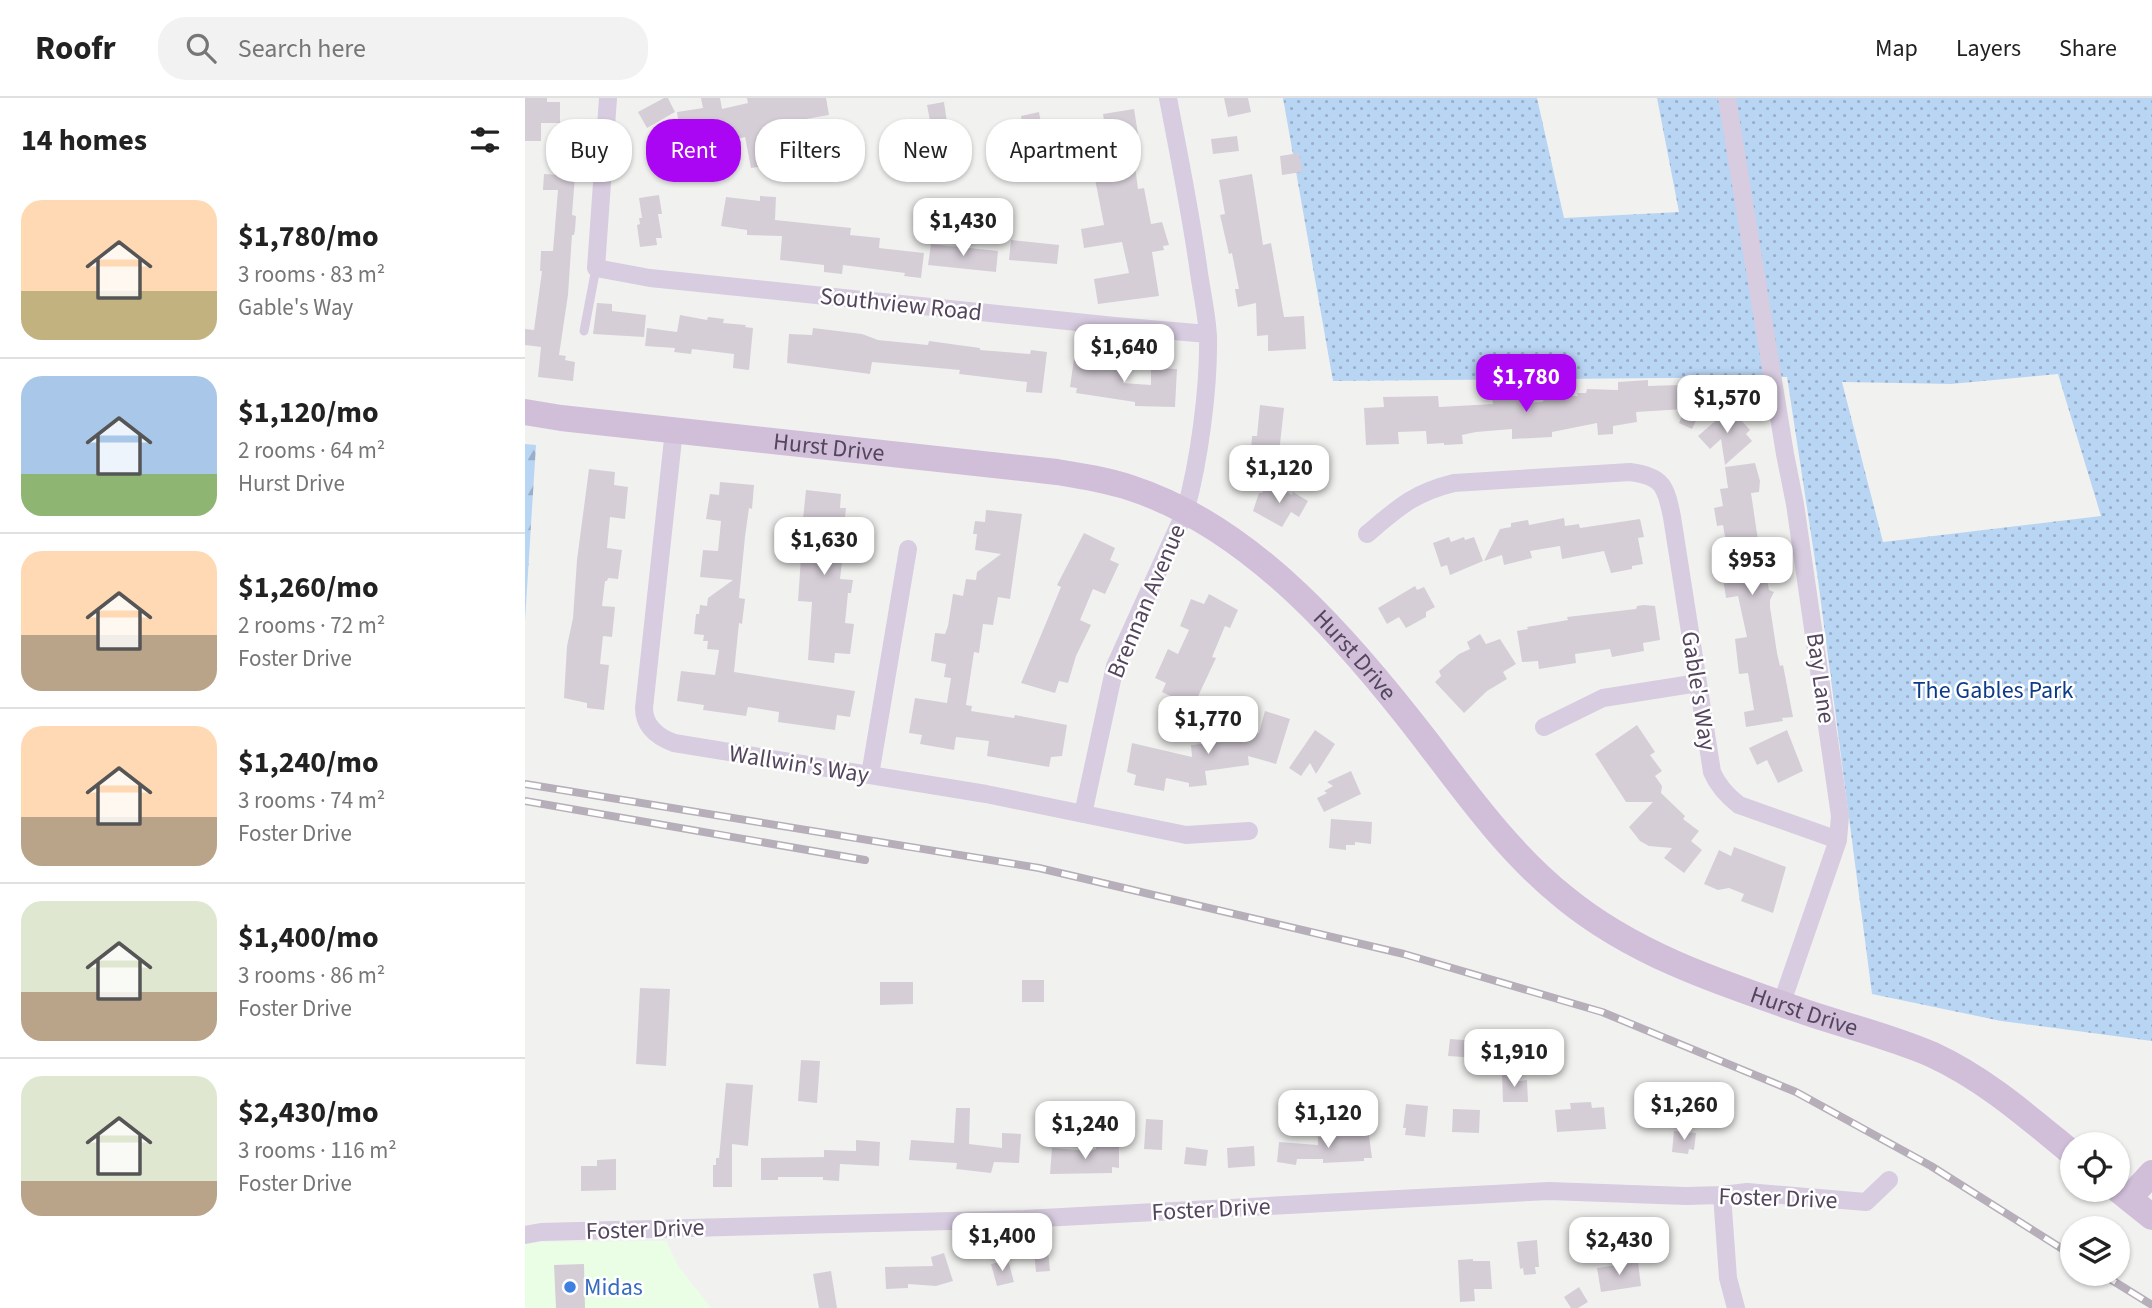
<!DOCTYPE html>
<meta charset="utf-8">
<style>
:root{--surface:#fff;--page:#f2f2f2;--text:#222;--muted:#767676;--line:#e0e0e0;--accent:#ab06f4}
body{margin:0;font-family:"Source Sans 3",sans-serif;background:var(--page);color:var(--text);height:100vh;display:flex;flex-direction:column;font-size:26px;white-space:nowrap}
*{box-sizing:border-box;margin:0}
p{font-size:23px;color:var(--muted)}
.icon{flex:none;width:38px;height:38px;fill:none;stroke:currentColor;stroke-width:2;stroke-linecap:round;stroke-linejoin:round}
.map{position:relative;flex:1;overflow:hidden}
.details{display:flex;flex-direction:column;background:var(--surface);width:525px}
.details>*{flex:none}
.guide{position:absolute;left:21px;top:21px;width:665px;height:63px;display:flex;gap:14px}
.fabs{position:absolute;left:1535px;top:1034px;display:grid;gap:14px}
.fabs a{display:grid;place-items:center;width:70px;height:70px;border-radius:50%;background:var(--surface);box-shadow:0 2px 5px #0004;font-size:35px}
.price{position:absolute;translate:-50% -60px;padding:0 16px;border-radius:14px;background:#fff;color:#222;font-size:23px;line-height:46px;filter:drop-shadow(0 2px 4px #0008)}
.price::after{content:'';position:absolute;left:50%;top:42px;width:21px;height:16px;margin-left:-10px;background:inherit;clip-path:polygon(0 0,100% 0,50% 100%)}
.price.selected{background:var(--accent);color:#fff}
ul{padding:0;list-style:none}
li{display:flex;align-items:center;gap:21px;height:175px;padding:0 21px}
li+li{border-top:2px solid var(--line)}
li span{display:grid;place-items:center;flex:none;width:196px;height:140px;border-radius:21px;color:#555}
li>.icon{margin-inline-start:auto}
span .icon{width:84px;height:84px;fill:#fffc;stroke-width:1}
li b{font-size:30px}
h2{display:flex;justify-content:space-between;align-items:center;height:84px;padding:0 21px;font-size:30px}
.chip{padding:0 24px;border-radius:28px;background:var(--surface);box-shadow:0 2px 5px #0004;font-size:24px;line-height:63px}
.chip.selected{background:var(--accent);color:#fff}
header{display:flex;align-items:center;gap:42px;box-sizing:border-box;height:98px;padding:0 35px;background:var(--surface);border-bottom:2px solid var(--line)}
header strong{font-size:33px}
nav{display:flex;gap:38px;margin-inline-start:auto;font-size:24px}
.search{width:490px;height:63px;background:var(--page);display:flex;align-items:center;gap:18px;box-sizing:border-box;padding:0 24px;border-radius:28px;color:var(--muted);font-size:26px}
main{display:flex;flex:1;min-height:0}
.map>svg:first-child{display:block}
.commercial{fill:#eafee6}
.grass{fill:url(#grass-dots);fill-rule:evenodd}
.forest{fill:url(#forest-firs)}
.building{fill:#d6ced7}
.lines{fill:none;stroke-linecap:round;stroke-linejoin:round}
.lane{stroke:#d8cce0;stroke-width:9}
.street{stroke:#d8cce0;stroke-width:18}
.secondary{stroke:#d1bfda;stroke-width:26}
.rail-casing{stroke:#b6aeb8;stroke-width:8}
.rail{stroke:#fff;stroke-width:5;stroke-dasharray:16;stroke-linecap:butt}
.shop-dot{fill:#3f7fe0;stroke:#fff;stroke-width:2.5}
.labels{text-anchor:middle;stroke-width:5;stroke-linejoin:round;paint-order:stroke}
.street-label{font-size:24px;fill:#54455e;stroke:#fff}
.park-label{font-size:24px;fill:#0d3b88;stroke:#fff}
.shop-label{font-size:24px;fill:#366cbe;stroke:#fff;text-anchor:start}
</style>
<header>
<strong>Roofr</strong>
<div class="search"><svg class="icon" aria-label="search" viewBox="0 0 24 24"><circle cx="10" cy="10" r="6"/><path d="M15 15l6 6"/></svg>Search here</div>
<nav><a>Map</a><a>Layers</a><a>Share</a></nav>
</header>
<main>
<section class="details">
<h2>14 homes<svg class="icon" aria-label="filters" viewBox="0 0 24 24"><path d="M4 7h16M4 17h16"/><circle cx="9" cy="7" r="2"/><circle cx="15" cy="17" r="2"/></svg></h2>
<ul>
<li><span style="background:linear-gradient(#ffd9b3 65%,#c2b280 0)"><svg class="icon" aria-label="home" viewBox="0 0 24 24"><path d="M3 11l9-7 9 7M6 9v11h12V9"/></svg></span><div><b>$1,780/mo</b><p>3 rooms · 83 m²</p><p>Gable's Way</p></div></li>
<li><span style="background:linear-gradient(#a9c7e8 70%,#8fb573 0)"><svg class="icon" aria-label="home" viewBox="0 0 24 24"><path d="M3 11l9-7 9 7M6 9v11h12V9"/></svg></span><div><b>$1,120/mo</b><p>2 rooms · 64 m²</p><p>Hurst Drive</p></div></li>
<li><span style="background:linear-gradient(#ffd9b3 60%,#b9a48a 0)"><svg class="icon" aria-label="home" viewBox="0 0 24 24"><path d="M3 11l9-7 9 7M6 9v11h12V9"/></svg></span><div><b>$1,260/mo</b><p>2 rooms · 72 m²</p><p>Foster Drive</p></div></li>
<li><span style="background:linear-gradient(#ffd9b3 65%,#b9a48a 0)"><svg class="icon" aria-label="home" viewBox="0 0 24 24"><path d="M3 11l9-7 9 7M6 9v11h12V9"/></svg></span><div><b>$1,240/mo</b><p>3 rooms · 74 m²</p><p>Foster Drive</p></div></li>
<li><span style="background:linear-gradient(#dfe7d0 65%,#b9a48a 0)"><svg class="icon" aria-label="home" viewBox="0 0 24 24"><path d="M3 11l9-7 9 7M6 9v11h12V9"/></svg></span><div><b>$1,400/mo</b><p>3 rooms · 86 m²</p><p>Foster Drive</p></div></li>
<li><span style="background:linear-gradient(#dfe7d0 75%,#b9a48a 0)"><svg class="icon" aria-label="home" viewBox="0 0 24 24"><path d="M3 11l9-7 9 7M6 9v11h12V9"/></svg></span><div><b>$2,430/mo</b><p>3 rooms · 116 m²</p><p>Foster Drive</p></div></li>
</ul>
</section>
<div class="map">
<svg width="1627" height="1210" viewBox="0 0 1627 1210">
<defs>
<pattern id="grass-dots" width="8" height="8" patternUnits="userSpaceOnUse" patternTransform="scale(1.75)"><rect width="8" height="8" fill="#b9d5f4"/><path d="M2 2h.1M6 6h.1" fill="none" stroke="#99afc9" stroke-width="1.8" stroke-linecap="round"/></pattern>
<pattern id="forest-firs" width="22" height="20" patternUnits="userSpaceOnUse" patternTransform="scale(1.75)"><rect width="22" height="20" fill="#b9d5f4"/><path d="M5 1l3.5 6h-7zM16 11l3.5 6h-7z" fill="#99afc9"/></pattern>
</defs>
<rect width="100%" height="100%" fill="#f1f2ef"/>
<path class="commercial" d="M141 1143 153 1168 186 1210H0V1146L17 1144Z"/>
<path class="grass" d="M758 0H1012L1039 120 1154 114 1132 0H1627V943L1476 923 1347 896 1293 482 1262 279 808 283ZM1533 276 1576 418 1358 444 1317 284 1426 286Z"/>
<path class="forest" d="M0 346 11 347 0 523Z"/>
<path class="building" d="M0 0H22V4H35V25H16V43H0Z
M139 0H143L150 14 122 30 113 14Z
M176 0H195L197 11 223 5 222 0H301L304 17 240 28 247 67 226 70 220 39 187 47 184 35 156 40 152 14 178 10Z
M699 0H723L726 14 703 19Z
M419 4 422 25 406 28 402 7Z
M609 11 613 36 606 37 613 91 619 90 626 126 637 124 644 147 638 148 639 152 627 154 634 198 573 206 569 181 604 175 597 144 559 150 556 131 579 127 568 71 577 69 575 56 584 54 578 16Z
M514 14 518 36 500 39 496 18Z
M712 38 714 53 688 56 686 41Z
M774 55 777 74 757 77 755 58Z
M19 76 50 78 47 117 51 118 50 132 49 137H47L43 197 34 257 41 258 40 262 50 264 48 283 13 279 16 249 0 247V231L9 232 17 173H15L16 153H28L33 92H18Z
M727 76 738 147 746 145 759 219 779 218 781 251 743 253V237L732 238 731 205 713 209 710 191H714L707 155 704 156 695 117 700 116 694 82Z
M134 97 137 116H133L137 140H131L132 147 115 149 112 127 115 126 114 120H117L114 100Z
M235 98 251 99 250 122 326 130 325 137 355 140 354 150 399 155 396 180 379 178 380 175 318 167 317 176 299 174V167L255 162 257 138 222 137V132L196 128 201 99 235 103Z
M486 142 534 147 532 166 484 162Z
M406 146 473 153 471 174 403 167Z
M72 205 87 206V213L121 217 119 239 68 236Z
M155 217 182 222 183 219 199 221 198 225 221 227 220 229 228 230 224 272 208 270 209 256 167 251 166 256 149 254 150 250 120 248 122 230 152 234Z
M288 230 337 236 353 242 403 247 404 243 455 250V252L505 256 506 252 522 254 517 295 501 294 502 284 434 276 435 272 347 264 345 276 262 265 264 236 287 237Z
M549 261 600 268 598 285 626 287V270L652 271 650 309 610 308V304L551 295 552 290 545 289Z
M1123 282V288L1153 287 1177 298 1174 306 1178 308 1167 331 1154 325 1160 311 1111 314 1112 324 1088 328V336L1073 337 1072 325 1027 334V339L987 341V331L951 334 937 337 938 346 919 347V345L902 346 901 333 873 334 874 346 841 347 839 310 859 309 858 299 913 298 914 309 968 306 967 299 985 296 987 298 999 297 1000 305 1017 304 1023 298H1053L1052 295H1061L1062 291 1093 292V284Z
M735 307 759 310 754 355 726 352 727 338H732Z
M1205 310 1225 332 1221 336 1227 343 1200 367 1196 341 1185 351 1173 338Z
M1230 365 1235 383 1234 394 1226 395 1233 442 1240 441 1244 465H1239L1244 492 1249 494 1245 502V509L1252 555 1255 568 1258 567 1268 619 1257 620 1258 623 1221 629 1219 614 1229 612 1223 575 1214 576 1210 541 1222 539 1213 498 1201 500 1198 480H1196L1194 463 1204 462 1198 427 1192 428 1189 410 1198 408 1195 391 1203 390 1200 369Z
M64 371 90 374 89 387 103 389 100 421 85 419 82 450 97 452 93 481 83 480 82 483H80L77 508 90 509 87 539 78 538 75 566 84 567 79 612 62 610V605L39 600 42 548 48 520 52 462Z
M195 384 229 387 227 411 224 410 220 439 214 500 220 501 217 526 214 525 209 574 330 593 325 619 312 617 310 632 253 624 254 614 223 609 221 618 178 612 179 607 152 603 156 573 190 577 194 552 182 551 183 543H178L179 537 169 536 171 516H174L175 507 182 508 183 500 208 482 175 479 178 452 193 453 196 423 181 421 185 396 194 397Z
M743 384 767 397 768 394 783 403 774 419 766 414 757 429 728 413 734 395H737Z
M281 392 316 396 315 410H321L318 438 305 436 304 463 317 464 315 481 328 482 326 495H323L320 525 329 526 325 556 310 555 309 565 283 562 287 504 273 503 277 445 271 444 273 420 278 421Z
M461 412 497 416 485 501 473 499 468 527 458 526 454 555 449 554 441 607 447 608 446 613 489 620 490 617 542 627 537 658 526 659 524 669 462 658 464 643 431 639 429 652 395 646 397 637 384 635 390 600 422 605 426 580 419 579 421 566 406 563 410 535 420 536 423 528 428 496 438 498 441 481 451 482 452 474 476 456 450 452 452 436H448L450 423 460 424Z
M1039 420 1040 428 1054 426 1055 430 1115 421 1119 439 1113 440 1118 466 1107 468V471L1086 475 1079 453 1037 461 1035 448 1005 453 1007 460 979 467 977 457 959 463 975 431 986 429V425L1003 422 1004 427Z
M559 435 590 450 585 462 594 466 580 496 568 491 555 522 566 527 551 558 543 585 534 583 530 595 496 585 536 489 532 487Z
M924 439 926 444 939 439 940 442 949 439 958 463 925 477 922 467 916 469 908 445Z
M890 488 892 492 899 489 910 509 901 514V519L881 530 874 519 862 526 853 510Z
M684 496 713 512 705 530 700 528 687 559 691 560 668 609 637 594 641 585 630 580 643 551 653 556 664 532 655 528 666 501 679 506Z
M1119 507 1130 508 1135 542 1118 545 1119 553 1087 559 1085 551 1050 556 1051 565 1014 571 1013 563 997 564 992 533 1003 531 1002 529 1043 522 1042 519 1111 511 1112 508Z
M955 536 961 546 975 541 991 566 978 574 982 581 962 593 939 615 910 584 916 578 914 573 934 556 945 551 942 544Z
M740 613 765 621 751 666 723 658 724 667 680 673 682 687 664 689V685L641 680 639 693 609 687 611 677 602 674 607 645 667 659 666 647 696 644 695 639 734 635Z
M1112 627 1130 654 1125 657 1137 673 1130 678 1137 688 1136 695 1160 718 1158 721 1174 733 1166 743 1177 752 1159 775 1139 760 1147 750 1124 748 1115 743 1104 729 1128 704H1101L1070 656Z
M790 632 810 646 791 676 785 665 776 678 764 670Z
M1262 632 1278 673 1253 685 1242 662 1232 667 1224 650Z
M826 673 836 696 799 714 792 700 802 695 799 693 808 688 802 684Z
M806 721 847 724 846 746 830 744V747H821V752L804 750Z
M1209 749 1261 769 1248 815 1216 803 1219 796 1204 790 1193 792 1179 786 1194 752 1206 758Z
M497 882H519V904H497Z
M355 884H388V906L355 907Z
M115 890 145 891 141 968 111 966Z
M925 941 953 943 952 960 923 958Z
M276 962 295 963 292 1005 273 1003Z
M977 976H993L994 983 1002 982 1003 1004H978Z
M201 985 228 987 223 1048 207 1046V1089H188V1067H191V1060H194Z
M1066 1004 1067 1010 1079 1009 1081 1031 1032 1034 1030 1012 1046 1011 1045 1005Z
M881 1006 903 1008 900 1039 880 1037 881 1030H878Z
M431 1010H445L444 1046 477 1050V1035L496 1036 494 1065 469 1064 466 1075 431 1071 432 1065 384 1062 386 1042 429 1045Z
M928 1011 955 1012 954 1035 927 1034Z
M621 1021 638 1022 637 1052 619 1051Z
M1149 1033 1171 1035 1169 1052 1164 1051 1163 1056 1147 1054Z
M844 1037 847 1060H839V1063L798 1065V1061H772L771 1067 752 1064 754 1044 793 1047V1039Z
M331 1042 355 1044 354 1068 315 1066 314 1083 298 1082V1079H253V1082H236V1060L299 1059V1052L331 1053Z
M729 1048 730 1068 703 1070 702 1050Z
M571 1049H594V1070L587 1069V1075L525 1076 527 1050 565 1053 571 1051Z
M661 1049 683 1052 681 1068 659 1066Z
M91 1061V1092L56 1093V1068H72V1062Z
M1012 1142 1014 1169H1010L1011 1176 999 1177 998 1170 995 1171 992 1144Z
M523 1152 525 1173 511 1174 509 1153Z
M419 1155 428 1183 411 1188 383 1186V1190L361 1191 360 1169 408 1168 406 1159Z
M948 1161V1163H965L967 1191H949L950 1203 935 1204 933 1162Z
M483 1162 489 1184 472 1188 466 1166Z
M1113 1164 1116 1188 1076 1194 1072 1170Z
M59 1166 60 1210H31L29 1167Z
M306 1173 312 1210H294L288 1176Z
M1054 1189 1063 1204 1053 1210H1046L1039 1199Z"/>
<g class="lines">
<path class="lane" d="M59 233 71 170"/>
<path class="street" d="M83 0 71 170 125 180 590 228 683 236
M1202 0 1260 356 1270 406 1315 718 1313 742 1257 904
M149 332 119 610C119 629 133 639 149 645L461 696 661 737 724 733
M842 436C873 410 888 395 929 385L1105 374C1138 378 1141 389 1147 419L1187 674C1193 688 1201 697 1214 707L1313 742
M1019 629 1078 600 1173 585
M345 677 383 451
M558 716 590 568 660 414C674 365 684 290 683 239 682 217 677 196 674 175 666 116 654 58 643 0
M1197 1097 1203 1180 1211 1210
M0 1137 16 1134 499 1121 1024 1093 1161 1098 1197 1097 1222 1094 1341 1104 1364 1082"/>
<g class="secondary">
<path id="s1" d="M0 314 36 320 532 374C557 378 582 382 606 390 729 430 827 546 903 645 944 699 986 757 1040 800 1112 859 1202 887 1289 917 1329 930 1369 940 1408 957 1460 981 1503 1019 1547 1055"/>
<path d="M1592 1091 1627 1119"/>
<path d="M1604 1100 1627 1075"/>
</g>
<defs>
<path id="rail" d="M0 686 514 770 879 856 1077 914 1271 994 1406 1068 1547 1157
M0 703 340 762
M1577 1176 1627 1207"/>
</defs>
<use href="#rail" class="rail-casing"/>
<use href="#rail" class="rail"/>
</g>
<circle class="shop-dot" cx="45" cy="1189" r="7"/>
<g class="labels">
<g class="street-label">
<text transform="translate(376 206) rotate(6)" y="8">Southview Road</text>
<text dy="8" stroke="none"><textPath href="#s1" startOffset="306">Hurst Drive</textPath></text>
<text transform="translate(621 503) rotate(-67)" y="8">Brennan Avenue</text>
<text dy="8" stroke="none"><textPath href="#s1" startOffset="894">Hurst Drive</textPath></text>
<text transform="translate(1296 580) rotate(82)" y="8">Bay Lane</text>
<text transform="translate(1174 593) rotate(81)" y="8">Gable's Way</text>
<text transform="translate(274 666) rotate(9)" y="8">Wallwin's Way</text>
<text dy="8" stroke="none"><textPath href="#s1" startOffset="1482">Hurst Drive</textPath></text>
<text transform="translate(1253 1100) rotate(2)" y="8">Foster Drive</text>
<text transform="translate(686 1111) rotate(-3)" y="8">Foster Drive</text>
<text transform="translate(120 1131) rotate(-2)" y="8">Foster Drive</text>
</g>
<g class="park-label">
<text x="1468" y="600">The Gables Park</text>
</g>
<g class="shop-label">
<text x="59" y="1197">Midas</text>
</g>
</g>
</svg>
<div class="fabs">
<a><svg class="icon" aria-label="locate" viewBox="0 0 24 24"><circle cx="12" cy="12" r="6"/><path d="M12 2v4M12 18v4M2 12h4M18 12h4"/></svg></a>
<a><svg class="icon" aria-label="layers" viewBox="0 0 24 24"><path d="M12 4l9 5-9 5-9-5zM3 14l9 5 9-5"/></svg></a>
</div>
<b class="price" style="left:438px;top:160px">$1,430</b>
<b class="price" style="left:599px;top:286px">$1,640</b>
<b class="price selected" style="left:1001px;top:316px">$1,780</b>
<b class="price" style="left:1202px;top:337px">$1,570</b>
<b class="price" style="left:754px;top:407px">$1,120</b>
<b class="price" style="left:299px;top:479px">$1,630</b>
<b class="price" style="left:1227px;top:499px">$953</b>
<b class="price" style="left:683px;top:658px">$1,770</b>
<b class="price" style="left:989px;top:991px">$1,910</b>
<b class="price" style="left:1159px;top:1044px">$1,260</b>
<b class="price" style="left:803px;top:1052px">$1,120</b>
<b class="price" style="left:560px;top:1063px">$1,240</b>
<b class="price" style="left:477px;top:1175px">$1,400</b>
<b class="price" style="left:1094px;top:1179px">$2,430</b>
<div class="guide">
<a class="chip">Buy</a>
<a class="chip selected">Rent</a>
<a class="chip">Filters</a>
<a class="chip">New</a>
<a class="chip">Apartment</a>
</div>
</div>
</main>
